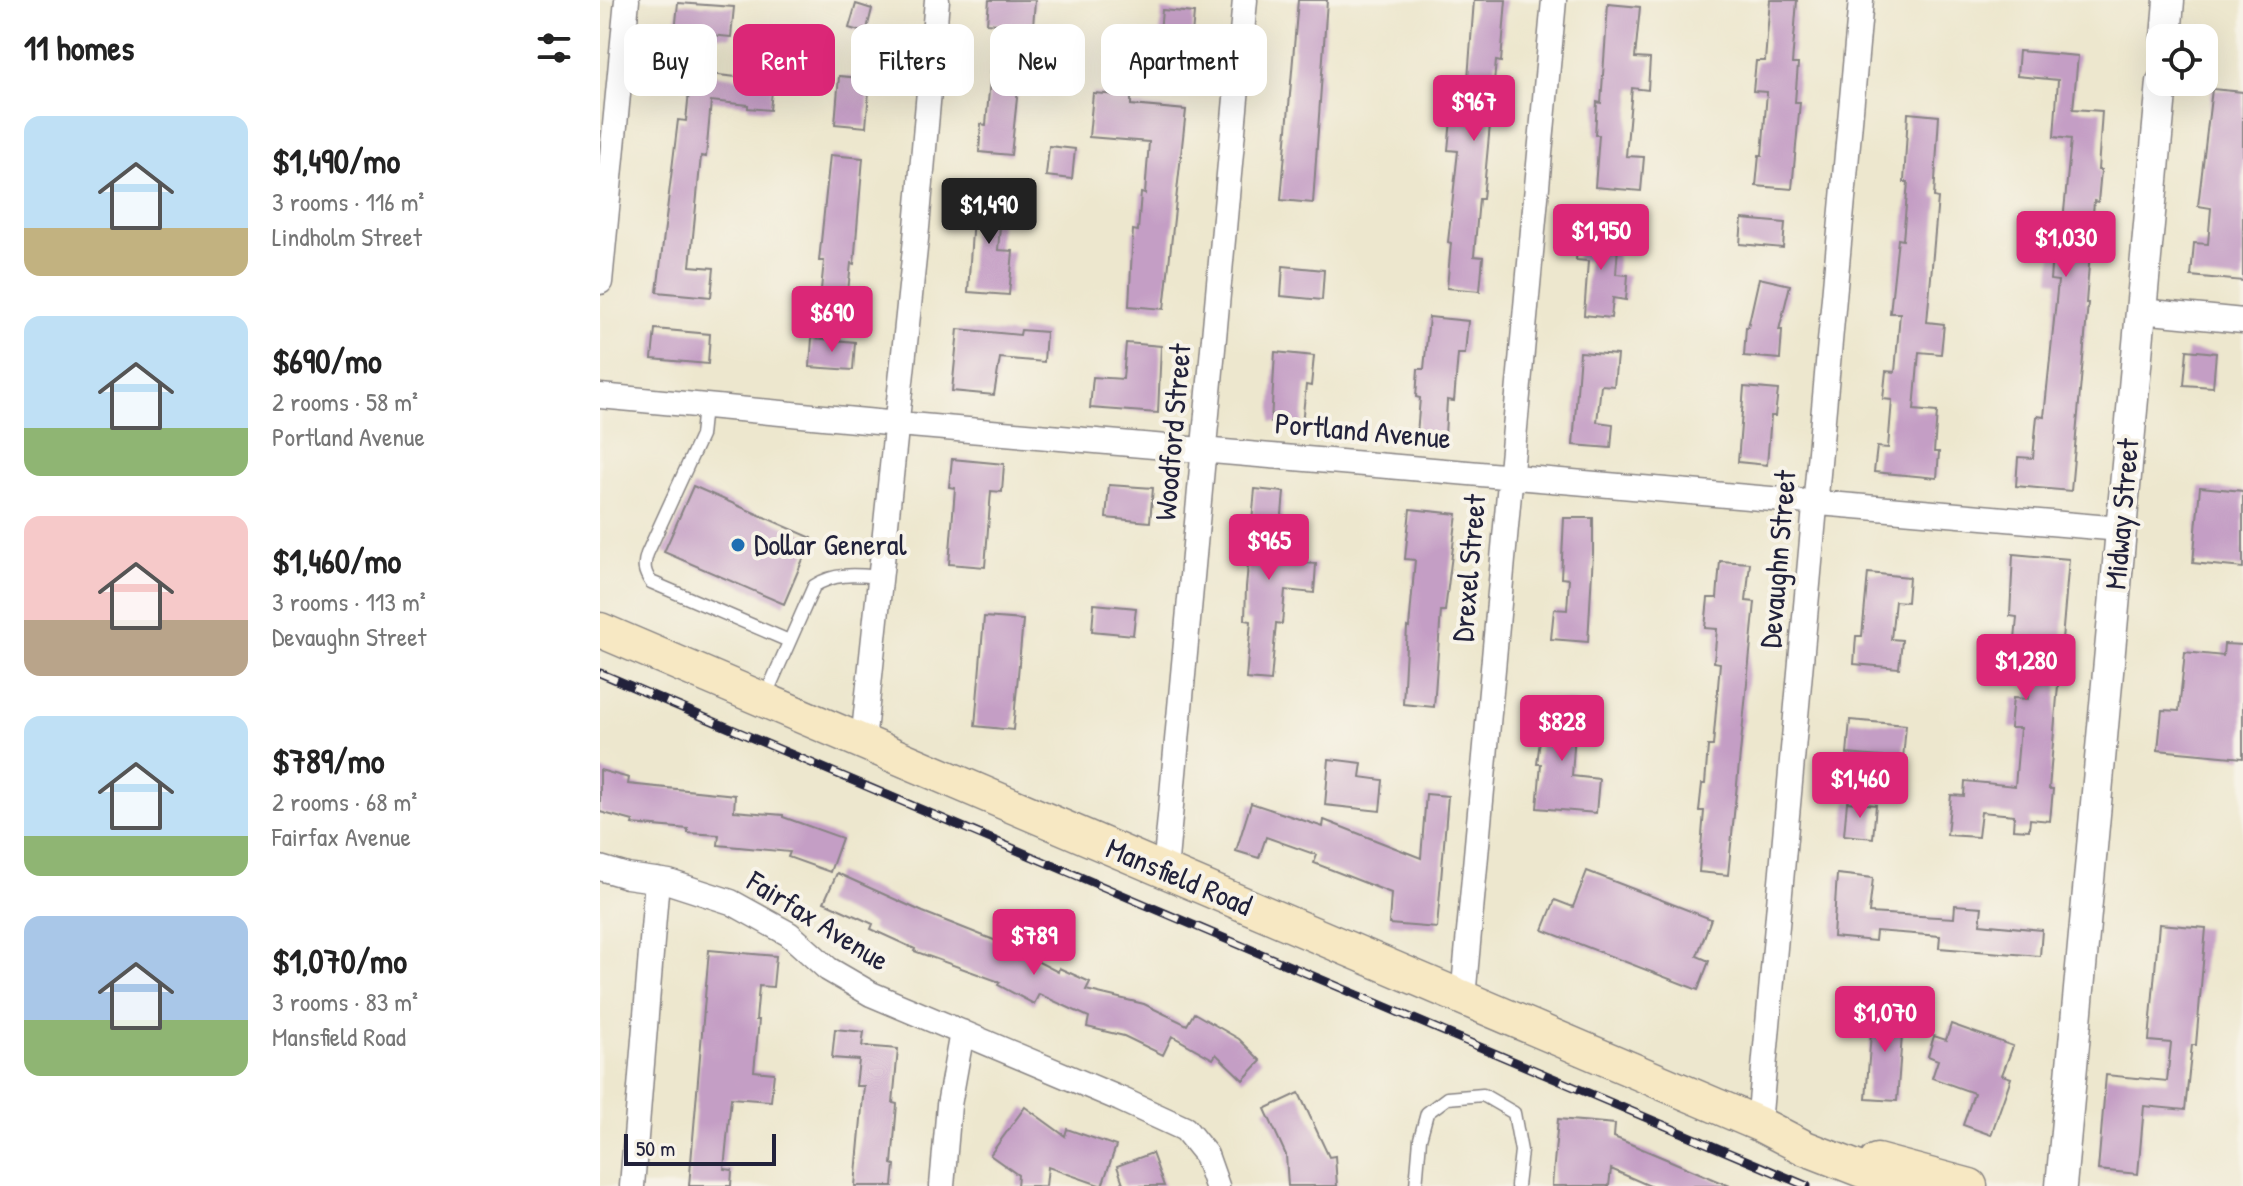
<!DOCTYPE html>
<meta charset="utf-8">
<style>
:root{--surface:#fff;--page:#f6f6f6;--text:#222;--muted:#767676;--accent:#db2777}
body{margin:0;font-family:"Patrick Hand",sans-serif;background:var(--page);color:var(--text);height:100vh;display:flex;flex-direction:column;font-size:30px;white-space:nowrap}
*{box-sizing:border-box;margin:0}
p{font-size:26px;color:var(--muted)}
.icon{flex:none;width:44px;height:44px;fill:none;stroke:currentColor;stroke-width:2;stroke-linecap:round;stroke-linejoin:round}
.map{position:relative;flex:1;overflow:hidden}
.panel{display:flex;flex-direction:column;background:var(--surface);width:600px}
.panel>*{flex:none}
.banner{position:absolute;left:24px;top:24px;width:760px;height:72px;display:flex;gap:16px}
.buttons{position:absolute;left:1546px;top:24px;display:grid;gap:16px}
.buttons a{display:grid;place-items:center;width:72px;height:72px;border-radius:16px;background:var(--surface);box-shadow:0 8px 32px #0002;font-size:40px}
.scale{position:absolute;left:24px;bottom:20px;width:152px;box-sizing:border-box;padding-left:8px;border:4px solid #22223b;border-top:0;font-size:22px;line-height:28px;white-space:nowrap;color:#22223b;-webkit-text-stroke:6px #f7f3e8;paint-order:stroke}
.price{position:absolute;translate:-50% -68px;padding:0 18px;border-radius:8px;background:var(--accent);color:#fff;font-size:26px;line-height:52px;filter:drop-shadow(0 2px 4px #0008)}
.price::after{content:'';position:absolute;left:50%;top:48px;width:24px;height:18px;margin-left:-12px;background:inherit;clip-path:polygon(0 0,100% 0,50% 100%)}
.price.current{background:#222;color:#fff}
ul{padding:0;list-style:none}
li{display:flex;align-items:center;gap:24px;height:200px;padding:0 24px}
li span{display:grid;place-items:center;flex:none;width:224px;height:160px;border-radius:16px;color:#555}
li>.icon{margin-inline-start:auto}
span .icon{width:96px;height:96px;fill:#fffc;stroke-width:1}
li b{font-size:34px}
h2{display:flex;justify-content:space-between;align-items:center;height:96px;padding:0 24px;font-size:34px}
.chip{padding:0 28px;border-radius:16px;background:var(--surface);box-shadow:0 8px 32px #0002;font-size:28px;line-height:72px}
.chip.current{background:var(--accent);color:#fff}
main{display:flex;flex:1;min-height:0}
.map>svg:first-child{display:block}
.building{fill:#c49ec5}
.lines{fill:none;stroke-linecap:round;stroke-linejoin:round}
.service-casing{stroke:#888484;stroke-width:15}
.minor-casing{stroke:#888484;stroke-width:27}
.tertiary-casing{stroke:#888484;stroke-width:33}
.secondary-casing{stroke:#888484;stroke-width:37}
.service{stroke:#fff;stroke-width:12}
.minor{stroke:#fff;stroke-width:24}
.tertiary{stroke:#fff;stroke-width:30}
.secondary{stroke:#f7e8c3;stroke-width:34}
.rail-casing{stroke:#22223b;stroke-width:9}
.rail{stroke:#f7f3e8;stroke-width:6;stroke-dasharray:18;stroke-linecap:butt}
.poi-dot{fill:#1f6fb2;stroke:#f7f3e8;stroke-width:3}
.labels{text-anchor:middle;stroke-width:8;stroke-linejoin:round;paint-order:stroke}
.street-label{font-size:30px;fill:#22223b;stroke:#f7f3e8}
.poi-label{font-size:30px;fill:#22223b;stroke:#f7f3e8;text-anchor:start}
</style>
<main>
<section class="panel">
<h2>11 homes<svg class="icon" aria-label="filters" viewBox="0 0 24 24"><path d="M4 7h16M4 17h16"/><circle cx="9" cy="7" r="2"/><circle cx="15" cy="17" r="2"/></svg></h2>
<ul>
<li><span style="background:linear-gradient(#bfe0f5 70%,#c2b280 0)"><svg class="icon" aria-label="home" viewBox="0 0 24 24"><path d="M3 11l9-7 9 7M6 9v11h12V9"/></svg></span><div><b>$1,490/mo</b><p>3 rooms · 116 m²</p><p>Lindholm Street</p></div></li>
<li><span style="background:linear-gradient(#bfe0f5 70%,#8fb573 0)"><svg class="icon" aria-label="home" viewBox="0 0 24 24"><path d="M3 11l9-7 9 7M6 9v11h12V9"/></svg></span><div><b>$690/mo</b><p>2 rooms · 58 m²</p><p>Portland Avenue</p></div></li>
<li><span style="background:linear-gradient(#f6c9c9 65%,#b9a48a 0)"><svg class="icon" aria-label="home" viewBox="0 0 24 24"><path d="M3 11l9-7 9 7M6 9v11h12V9"/></svg></span><div><b>$1,460/mo</b><p>3 rooms · 113 m²</p><p>Devaughn Street</p></div></li>
<li><span style="background:linear-gradient(#bfe0f5 75%,#8fb573 0)"><svg class="icon" aria-label="home" viewBox="0 0 24 24"><path d="M3 11l9-7 9 7M6 9v11h12V9"/></svg></span><div><b>$789/mo</b><p>2 rooms · 68 m²</p><p>Fairfax Avenue</p></div></li>
<li><span style="background:linear-gradient(#a9c7e8 65%,#8fb573 0)"><svg class="icon" aria-label="home" viewBox="0 0 24 24"><path d="M3 11l9-7 9 7M6 9v11h12V9"/></svg></span><div><b>$1,070/mo</b><p>3 rooms · 83 m²</p><p>Mansfield Road</p></div></li>
</ul>
</section>
<div class="map">
<svg width="1643" height="1186" viewBox="0 0 1643 1186">
<rect width="100%" height="100%" fill="#f7f3e8"/>
<filter id="ink" filterUnits="userSpaceOnUse"><feTurbulence type="fractalNoise" baseFrequency=".0125" numOctaves="2"/><feDisplacementMap in="SourceGraphic" scale="16" xChannelSelector="R" yChannelSelector="G"/><feConvolveMatrix kernelMatrix="1 2 1 2 8 2 1 2 1" color-interpolation-filters="sRGB"/></filter>
<filter id="wash" filterUnits="userSpaceOnUse"><feTurbulence type="fractalNoise" baseFrequency=".006" numOctaves="4" result="noise"/><feDisplacementMap in="SourceGraphic" scale="32" xChannelSelector="R" yChannelSelector="G"/><feGaussianBlur stdDeviation="1.8" result="paint"/><feColorMatrix in="noise" values="0 0 0 0 0 0 0 0 0 0 0 0 0 0 0 0 0 1.4 0 .05"/><feComposite in="paint" operator="in"/></filter>
<g filter="url(#wash)">
<rect width="100%" height="100%" fill="#ede7ce"/>
<g id="blocks">
<path class="building" d="M389 0H435L433 27 387 23Z
M698 0H727L713 203 681 200Z
M874 0H906L901 62 896 61 883 199H879L874 256 883 257 880 291 847 288 851 243 848 242 858 151 848 150 851 120 860 121 864 79H868Z
M1170 0H1197L1192 64H1198L1195 102H1200L1192 189 1156 186 1159 155H1162L1167 92 1153 91 1156 61H1165Z
M78 3 134 7 131 37 75 32Z
M256 4 272 9 266 33 249 28Z
M1008 4 1040 7 1035 58 1050 59 1048 90 1032 88 1026 156 1044 157 1041 191 995 187 999 135H995L997 102 1001 103Z
M562 10 594 13 591 47 559 44Z
M1419 51 1478 56 1473 109 1502 111 1498 170H1501L1498 202 1494 201 1486 303H1488L1471 491 1416 486 1418 457 1433 458 1437 416 1444 417 1458 281 1450 280 1452 253H1460L1471 139 1454 137 1458 80 1417 76Z
M392 57 421 60 411 155 379 152 381 124 386 125Z
M91 72 173 81 170 110 148 108V105L111 101 106 157 101 156 90 266 114 268 111 297 57 292 78 120 86 121Z
M239 76 270 79 266 127 235 124Z
M1612 89 1643 92V281L1591 276 1594 243 1608 244 1611 208 1598 206Z
M493 93 531 96V105L586 110 564 309 529 306 533 230 538 231 541 193 545 194 549 142 489 137Z
M1308 113 1339 116 1334 197 1338 198 1327 322 1344 324 1341 354 1319 352 1314 410 1337 412 1334 452H1339L1337 478 1274 472 1277 447 1288 448 1292 400 1283 399 1286 371 1295 372 1300 313H1290L1298 239 1303 240 1308 182H1304Z
M449 146 475 149 472 179 446 176Z
M230 155 263 158 254 264 251 263 247 301 220 299 224 261H219Z
M375 186 403 189 398 250 413 251 409 295 368 292Z
M1142 219 1185 223 1183 248 1140 244Z
M979 230 1019 233 1016 274 1028 275 1026 300 1013 298 1011 318 984 315 988 261 976 260Z
M683 266 724 270 722 300 681 296Z
M1159 278 1190 285 1179 330H1182L1180 359 1144 356 1146 327H1148Z
M829 317 868 321 865 354H858L854 401 847 400 845 436 817 434 820 398 816 397 818 369H824Z
M55 329 110 334 108 364 52 359Z
M358 329 420 335 421 330 446 332 444 362 400 358 394 395 352 391Z
M212 338 255 342 253 370 210 367Z
M526 343 561 346 558 413 490 408 493 377 523 379Z
M1587 350 1616 353 1613 387 1584 385Z
M675 352 714 356 711 386 706 385 702 424 671 422Z
M980 352 1017 355 1014 386 1001 385 997 422 1013 424 1011 448 973 445Z
M1144 387 1178 390 1175 416H1171L1167 465 1138 462Z
M352 459 404 464 402 492 391 491 385 567 349 564 355 488 349 487Z
M509 485 553 488 550 522 506 518Z
M93 486 212 538 184 604 64 552Z
M1600 487 1643 491V568L1593 563Z
M655 489 684 492 678 560 716 564 714 593 685 590 682 624 676 623 671 681 646 679 651 621 645 620 646 587Z
M810 509 857 514 845 611H841L834 707 803 704 807 627 809 628 815 560 805 559Z
M964 518H993V553L988 642 951 639 954 609 967 610 969 579 961 578Z
M1413 554 1469 559 1449 789H1453L1450 821 1430 819 1429 830 1413 829 1414 815 1381 812 1378 837 1347 835 1351 795 1364 796 1365 781 1415 786 1420 728H1410L1413 698 1428 699 1432 653 1414 651 1417 617 1410 616Z
M1120 561 1150 563 1146 601 1155 602 1128 875 1099 872 1104 811H1099L1102 784H1105L1108 746H1113L1120 663 1114 662 1117 629 1105 628 1108 598H1117Z
M1268 573 1309 577 1307 602 1295 601 1291 639 1302 640 1299 668 1254 664 1256 636H1262Z
M494 604 536 608 533 635 492 631Z
M384 617 423 620 413 730 375 726Z
M1624 644 1643 645V758L1558 750 1562 710 1579 711 1585 652 1623 656Z
M945 700 977 702 972 776 999 779 996 813 937 808 941 764H937Z
M1250 720 1306 725 1303 759 1247 754Z
M729 759 762 763 760 777 783 780 780 811 725 805Z
M0 770 29 778 28 784 135 795 134 811 183 815V817L242 838 230 872 188 857 190 852 118 845 119 835 88 833V829L32 824 33 821 0 812Z
M826 794 848 796 837 928 789 924 791 893 714 863 717 855 666 837 659 858 636 851 651 803 723 827 724 820 821 858Z
M1247 802 1276 805 1273 838 1244 835Z
M987 871 1111 919 1097 956 1109 961 1098 990 943 930 955 900 973 907Z
M237 873 323 912 404 944 458 972 459 968 490 982 486 990 544 1004 587 1025 594 1013 639 1039 661 1061 643 1080 616 1054 613 1059 572 1036 563 1055 524 1036 487 1027 489 1017 439 994 434 1004 398 985 400 982 314 951 315 949 271 929 273 924 224 902Z
M1237 874 1273 878 1269 913 1354 918 1355 905 1382 907 1380 924 1442 930 1440 956 1339 948 1340 936 1276 931 1275 941 1233 937Z
M1559 924 1606 928 1596 1045H1592L1585 1110 1544 1106 1538 1174 1498 1170 1506 1075 1567 1081 1571 1043 1549 1041Z
M109 950 176 956 173 987 159 986 156 1020H159L154 1071 174 1073 171 1101 131 1098 124 1169 132 1170 131 1186H89Z
M1273 1006 1304 1009 1297 1101 1266 1099Z
M1351 1024 1413 1046 1402 1075 1411 1078 1391 1135 1363 1125 1374 1093 1332 1078 1338 1060 1328 1056 1334 1036 1346 1040Z
M235 1029 264 1032 262 1046 298 1049 293 1103 297 1104 292 1164 295 1165 293 1186H255L264 1086H256L259 1060 232 1058Z
M699 1093 729 1157 735 1156 737 1186H688L686 1155 665 1109Z
M425 1107 465 1136 467 1129 516 1146 502 1186 448 1167 446 1186H417L418 1175 390 1155Z
M958 1119 1015 1124 1014 1137 1130 1186H1050L1011 1169 1009 1186H952Z
M552 1153 564 1186H524L517 1166Z"/>
</g>
</g>
<g filter="url(#ink)">
<use href="#blocks" fill-opacity="0" stroke="#888484" stroke-width="2"/>
<g class="lines">
<defs>
<path id="service" d="M104 406 101 436 47 554C43 566 44 572 51 582L189 641
M165 697 214 586C235 572 257 575 281 577
M816 1186 820 1139 827 1113 847 1098 883 1095 914 1113 921 1151 917 1186"/>
<path id="minor" d="M0 282 27 0
M1541 311 1643 321
M0 396 298 424 1521 529
M263 742 316 239 337 0
M0 868 27 876 69 882 131 902 189 934 228 969 271 994 520 1099 585 1129 606 1155 617 1186
M565 871 645 0
M863 998 954 0
M1159 1124 1261 0
M32 1186 57 880
M342 1186 349 1105 362 1032"/>
<path id="tertiary" d="M1566 38 1569 0
M1461 1186 1562 82"/>
<path id="secondary" d="M0 630 1159 1124 1205 1148 1303 1186
M1277 1161 1370 1186"/>
</defs>
<use href="#service" class="service-casing"/>
<use href="#minor" class="minor-casing"/>
<use href="#tertiary" class="tertiary-casing"/>
<use href="#secondary" class="secondary-casing"/>
<use href="#service" class="service"/>
<use href="#minor" class="minor"/>
<use href="#tertiary" class="tertiary"/>
<use href="#secondary" class="secondary"/>
<defs>
<path id="rail" d="M0 673 1207 1186"/>
</defs>
<use href="#rail" class="rail-casing"/>
<use href="#rail" class="rail"/>
</g>
</g>
<circle class="poi-dot" cx="138" cy="545" r="8"/>
<g class="labels">
<g class="street-label">
<text transform="translate(763 431) rotate(5)" y="10">Portland Avenue</text>
<text transform="translate(573 432) rotate(-85)" y="10">Woodford Street</text>
<text transform="translate(1522 514) rotate(-85)" y="10">Midway Street</text>
<text transform="translate(1178 559) rotate(-85)" y="10">Devaughn Street</text>
<text transform="translate(869 568) rotate(-85)" y="10">Drexel Street</text>
<text transform="translate(579 877) rotate(23)" y="10">Mansfield Road</text>
<text transform="translate(218 921) rotate(32)" y="10">Fairfax Avenue</text>
</g>
<g class="poi-label">
<text x="154" y="555">Dollar General</text>
</g>
</g>
</svg>
<div class="buttons">
<a><svg class="icon" aria-label="locate" viewBox="0 0 24 24"><circle cx="12" cy="12" r="6"/><path d="M12 2v4M12 18v4M2 12h4M18 12h4"/></svg></a>
</div>
<div class="scale">50 m</div>
<b class="price" style="left:874px;top:143px">$967</b>
<b class="price current" style="left:389px;top:246px">$1,490</b>
<b class="price" style="left:1001px;top:272px">$1,950</b>
<b class="price" style="left:1466px;top:279px">$1,030</b>
<b class="price" style="left:232px;top:354px">$690</b>
<b class="price" style="left:669px;top:582px">$965</b>
<b class="price" style="left:1426px;top:702px">$1,280</b>
<b class="price" style="left:962px;top:763px">$828</b>
<b class="price" style="left:1260px;top:820px">$1,460</b>
<b class="price" style="left:434px;top:977px">$789</b>
<b class="price" style="left:1285px;top:1054px">$1,070</b>
<div class="banner">
<a class="chip">Buy</a>
<a class="chip current">Rent</a>
<a class="chip">Filters</a>
<a class="chip">New</a>
<a class="chip">Apartment</a>
</div>
</div>
</main>
